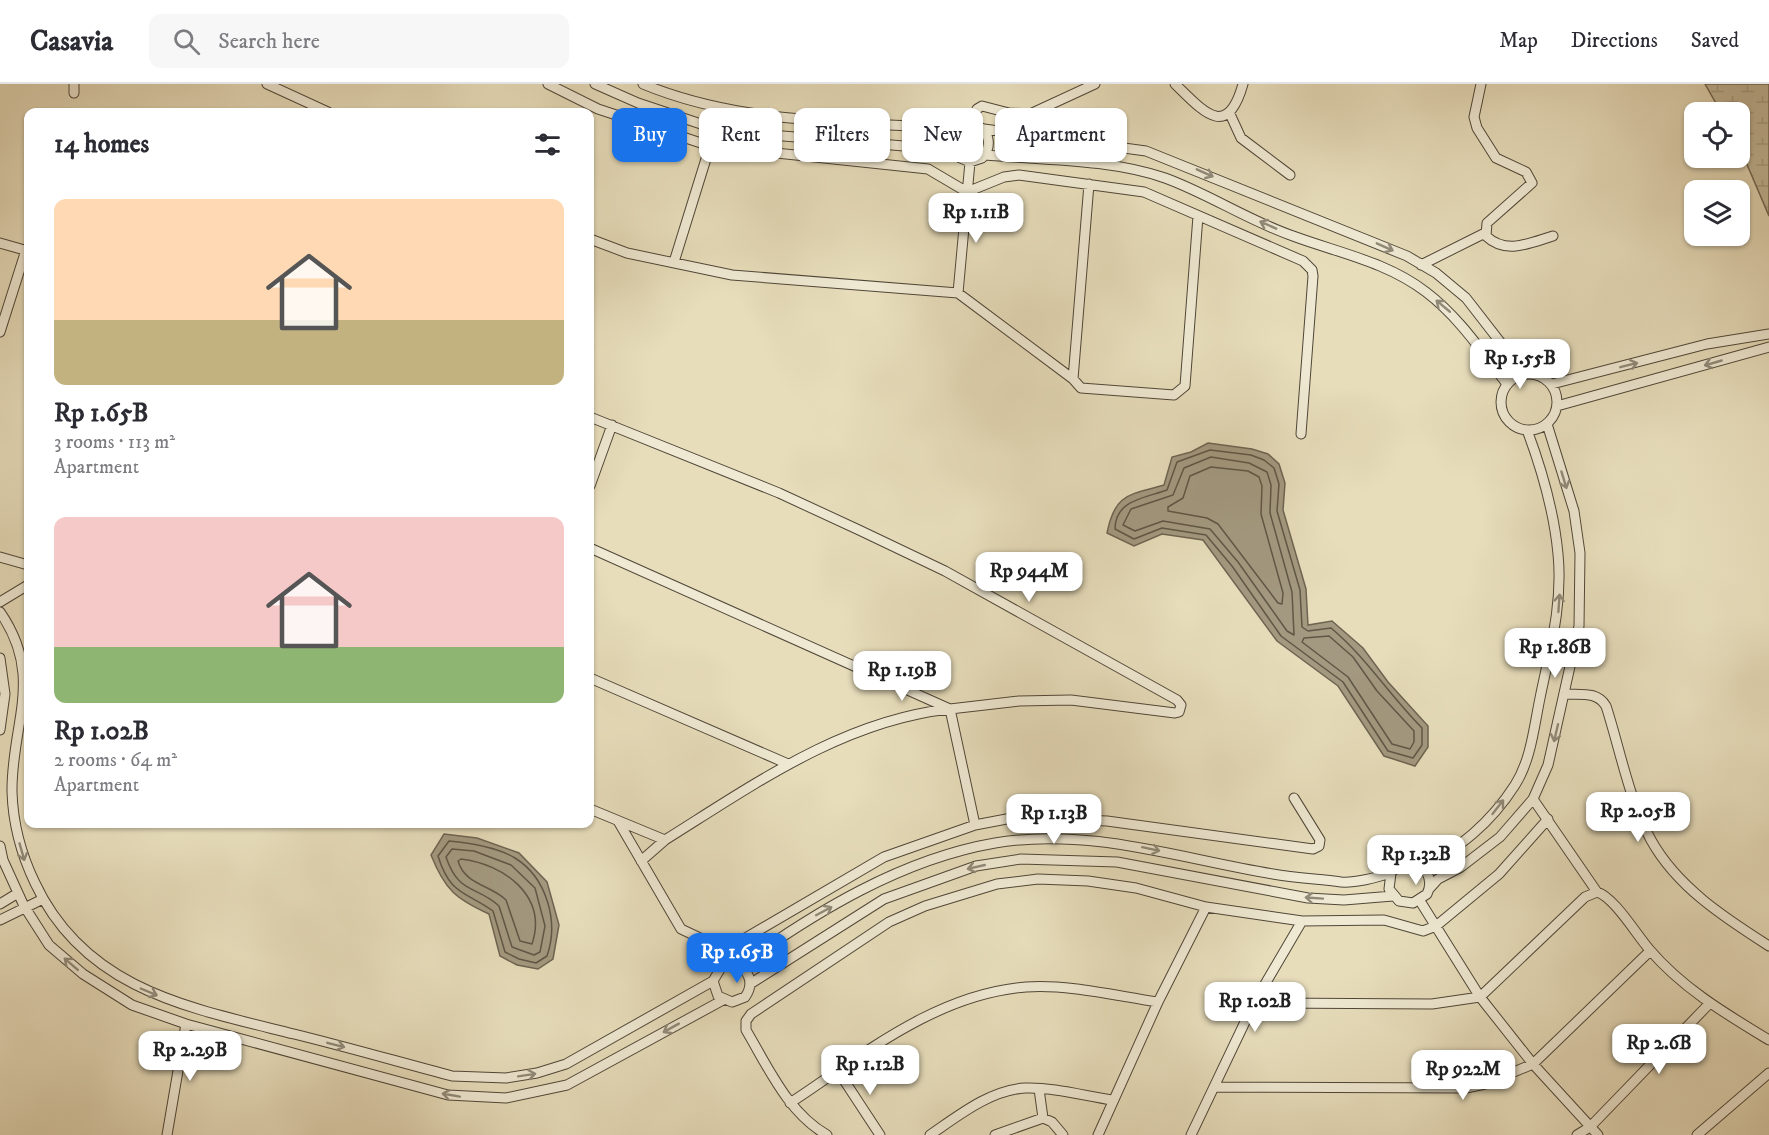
<!DOCTYPE html>
<meta charset="utf-8">
<style>
:root{--surface:#fff;--page:#f7f7f7;--text:#2b2b33;--muted:#7c7c81;--line:#e1e1e2;--accent:#1a73e8}
body{margin:0;font-family:"IM FELL DW Pica",serif;background:var(--page);color:var(--text);height:100vh;display:flex;flex-direction:column;font-size:22px;white-space:nowrap}
*{box-sizing:border-box;margin:0}
p{font-size:20px;color:var(--muted)}
.icon{flex:none;width:33px;height:33px;fill:none;stroke:currentColor;stroke-width:2;stroke-linecap:round;stroke-linejoin:round}
.map{position:relative;flex:1;overflow:hidden}
.details{position:absolute;left:24px;top:24px;width:570px;height:720px;display:flex;flex-direction:column;background:var(--surface);border-radius:12px;box-shadow:0 2px 4px #0004}
.details>*{flex:none}
.top-card{position:absolute;left:612px;top:24px;width:570px;height:54px;display:flex;gap:12px}
.tools{position:absolute;left:1684px;top:18px;display:grid;gap:12px}
.tools a{display:grid;place-items:center;width:66px;height:66px;border-radius:12px;background:var(--surface);box-shadow:0 2px 4px #0004;font-size:30px}
.price{position:absolute;translate:-50% -51px;padding:0 14px;border-radius:12px;background:#fff;color:#222;font-size:20px;line-height:39px;filter:drop-shadow(0 2px 3px #0008)}
.price::after{content:'';position:absolute;left:50%;top:36px;width:18px;height:14px;margin-left:-9px;background:inherit;clip-path:polygon(0 0,100% 0,50% 100%)}
.price.active{background:var(--accent);color:#fff}
ul{padding:0;list-style:none}
li{display:grid;align-content:center;gap:12px;height:318px;padding:0 30px}
li span{display:grid;place-items:center;height:186px;border-radius:12px;color:#555}
li>.icon{margin-inline-start:auto}
span .icon{width:108px;height:108px;fill:#fffc;stroke-width:1}
li b{font-size:26px}
h2{display:flex;justify-content:space-between;align-items:center;height:72px;padding:0 30px;font-size:26px}
.chip{padding:0 21px;border-radius:12px;background:var(--surface);box-shadow:0 2px 4px #0004;font-size:21px;line-height:54px}
.chip.active{background:var(--accent);color:#fff}
header{display:flex;align-items:center;gap:36px;box-sizing:border-box;height:84px;padding:0 30px;background:var(--surface);border-bottom:2px solid var(--line)}
header strong{font-size:28px}
nav{display:flex;gap:33px;margin-inline-start:auto;font-size:21px}
.search{width:420px;height:54px;background:var(--page);display:flex;align-items:center;gap:15px;box-sizing:border-box;padding:0 21px;border-radius:12px;color:var(--muted);font-size:22px}
.map>svg:first-child{display:block}
.wetland{fill:url(#wetland-marsh);stroke:#726854;stroke-width:1.5}
.water{fill:#a39980;stroke:#6e6452;stroke-width:1.5}
.lines{fill:none;stroke-linecap:round;stroke-linejoin:round}
.shore{stroke:#605746;stroke-width:1.5}
.street-casing{stroke:#504738;stroke-width:11}
.street{stroke:#efe9d3;stroke-width:9}
.oneway{stroke:#918a79}
</style>
<header>
<strong>Casavia</strong>
<div class="search"><svg class="icon" aria-label="search" viewBox="0 0 24 24"><circle cx="10" cy="10" r="6"/><path d="M15 15l6 6"/></svg>Search here</div>
<nav><a>Map</a><a>Directions</a><a>Saved</a></nav>
</header>
<div class="map">
<svg width="1769" height="1051" viewBox="0 0 1769 1051">
<defs>
<pattern id="wetland-marsh" width="20" height="14" patternUnits="userSpaceOnUse" patternTransform="scale(1.5)"><rect width="20" height="14" fill="#c5bb9d"/><path d="M1 5h8M5 5V1M11 12h8M15 12V8" fill="none" stroke="#a9a086"/></pattern>
</defs>
<rect width="100%" height="100%" fill="#e7ddbb"/>
<filter id="stains"><feTurbulence type="fractalNoise" baseFrequency=".00333" numOctaves="4"/><feColorMatrix values="0 0 0 0 .2 0 0 0 0 .09 0 0 0 0 .02 0 0 0 .5 -.17"/></filter>
<radialGradient id="worn" r=".72"><stop offset=".6" stop-color="#630" stop-opacity="0"/><stop offset="1" stop-color="#630" stop-opacity=".3"/></radialGradient>
<path class="wetland" d="M1705 0H1769V132L1740 64V28H1721Z"/>
<path class="water" d="M1208 359 1252 365 1268 370 1279 380 1285 399 1283 426 1306 505 1308 541 1332 537 1363 564 1388 598 1428 642V663L1415 682 1384 672 1338 602 1277 557 1203 456 1162 450 1134 462 1107 449C1115 409 1129 411 1164 401L1172 373 1191 368Z
M444 750 477 754 519 769 547 798 559 841 553 875 538 885 517 881 500 872 489 830C456 815 445 806 431 771Z"/>
<g class="lines">
<path class="shore" d="M1210 366 1251 371 1264 376 1274 384 1279 400 1277 427 1300 506 1302 543 1308 547 1331 544C1366 573 1390 612 1422 644V661L1413 674 1388 667 1343 598 1281 552 1232 482 1206 451 1162 444 1134 455 1115 445C1115 416 1145 414 1167 406L1177 378Z
M1211 373 1249 379 1267 388 1271 401 1270 429 1292 508 1294 551 1287 547 1238 478 1210 445 1163 437 1135 447 1123 441 1131 425 1173 411 1184 384Z
M1211 383 1248 387 1259 393 1262 402 1261 430 1283 509 1282 520 1278 519 1218 440 1207 434 1168 427V423L1183 414 1190 392Z
M1329 552 1353 573 1377 607 1414 647V658L1410 665 1392 660 1348 593 1302 558 1304 554Z
M449 757C470 759 497 763 515 774 547 794 559 838 547 872L536 879 519 875 505 868 493 827C465 807 450 811 438 772Z
M452 765 474 767 511 781 535 804 545 842 540 868 534 871 512 863 499 822C476 801 459 811 446 773Z
M461 775C504 780 548 812 532 860L520 857 506 816C491 801 465 801 458 777Z"/>
<defs>
<path id="street" d="M74 0V9
M267 0 328 28
M548 0 598 25 710 62 674 178
M595 0 638 19 710 43 747 49 952 66
M643 0C741 41 853 37 957 45L971 40C988 43 994 60 982 74L970 78 956 72 951 58 957 45
M1175 0C1203 27 1227 57 1243 0
M1481 0 1474 33 1477 44 1496 74 1526 88 1532 99 1487 139 1486 152C1506 171 1530 159 1553 152
M1230 30 1241 54 1290 91
M971 40 977 25 982 22 1009 29 1030 30 1095 0
M984 45 1146 67 1407 172 1436 189 1466 214 1525 290
M710 62 928 85 967 108 1004 93 1019 91 1144 108 1303 177 1312 186 1313 192 1301 350
M985 71C1042 76 1111 75 1165 94 1209 110 1249 137 1293 152 1339 169 1387 178 1426 208 1459 233 1482 268 1507 300
M590 155 627 169 732 191 958 209 1073 295 1081 304 1174 311 1185 302 1198 132
M0 159 28 167
M1421 181 1485 149
M958 209 970 78
M0 248 26 166
M1501 318a28 28 0 1 1 56 0a28 28 0 1 1-56 0Z
M1073 295 1089 100
M1552 300 1707 260 1769 250
M1557 322 1769 263
M590 333 779 409 859 446 945 487 1177 616 1181 621 1179 628 1175 629 1071 616 1019 617 950 625 975 741 884 773 737 859 715 861 681 845 618 737
M590 402 612 341
M590 464 950 625C844 636 753 701 665 756L590 725
M0 473 28 481
M0 518 28 501
M0 528C45 593 11 640 12 708 13 740 21 770 35 799 85 906 190 924 294 950 347 963 399 978 452 992L506 994 537 989 566 980 713 897 722 882H740C751 890 753 902 745 913L732 918 718 912 713 897
M0 574 5 610 0 646
M590 594 788 680
M1565 610C1581 611 1597 607 1606 622 1620 665 1629 716 1651 756 1677 803 1725 834 1769 862
M1533 715 1597 808
M975 741 1017 733 1107 737 1313 765 1319 762 1320 756 1294 714
M0 762 3 776 24 822 49 861 83 890 132 921 186 940 448 1011 506 1014 567 1001 723 916
M641 777 665 756
M1417 780C1456 772 1494 734 1515 701 1531 676 1534 643 1540 614 1550 565 1563 520 1558 470 1554 427 1542 386 1527 346
M1429 805 1438 795 1461 783 1500 753 1533 715 1548 681 1579 542 1580 469 1574 427 1547 340
M1420 817 1480 913 1533 980 1598 1051
M0 820 18 809
M0 836 43 815
M715 861 711 874 718 886
M740 882C815 828 902 775 995 759 1091 743 1180 775 1273 790 1295 794 1318 795 1341 798 1354 799 1377 794 1389 789 1397 786 1399 779 1408 778 1426 778 1434 796 1427 810L1413 819 1399 817 1389 805 1391 789
M750 900 884 815 976 782 1021 775 1117 778 1308 814 1344 816 1393 812
M1254 919 1432 920 1480 913 1585 813 1597 808C1614 813 1636 850 1649 865 1682 904 1726 930 1769 956
M838 987 880 1051
M1214 1003 1466 1004 1485 1000 1533 980 1650 867
M1039 1005 1043 1034
M790 1019C863 971 936 910 1026 903 1069 900 1116 912 1158 918
M167 1051 186 940
M827 1051C788 1029 768 983 746 946V937L751 930 889 838 925 822 997 800 1038 795 1088 797 1136 804 1206 823 1302 837 1384 836 1423 847 1436 842 1499 790 1548 735
M930 1051C958 1032 990 1006 1025 1004 1053 1003 1085 1012 1112 1016
M995 1051 1043 1034 1052 1038 1063 1051
M1098 1051 1158 918 1206 823
M1191 1051 1254 919 1302 837
M1577 1051 1590 1043 1709 920
M1697 1051 1769 989"/>
</defs>
<use href="#street" class="street-casing"/>
<use href="#street" class="street"/>
</g>
<defs><path id="oneway-shaft" d="M-6 0H5M1.5-3L5.5 0L1.5 3" fill="none" stroke-width="1.6" stroke-linecap="round" stroke-linejoin="round" transform="scale(1.5)"/></defs>
<g class="oneway">
<use href="#oneway-shaft" transform="translate(1205 89) rotate(24)"/>
<use href="#oneway-shaft" transform="translate(1268 141) rotate(-156)"/>
<use href="#oneway-shaft" transform="translate(1385 163) rotate(24)"/>
<use href="#oneway-shaft" transform="translate(1443 222) rotate(-140)"/>
<use href="#oneway-shaft" transform="translate(1713 279) rotate(164)"/>
<use href="#oneway-shaft" transform="translate(1629 281) rotate(-14)"/>
<use href="#oneway-shaft" transform="translate(1564 396) rotate(73)"/>
<use href="#oneway-shaft" transform="translate(1559 519) rotate(-86)"/>
<use href="#oneway-shaft" transform="translate(1556 649) rotate(103)"/>
<use href="#oneway-shaft" transform="translate(1498 723) rotate(-52)"/>
<use href="#oneway-shaft" transform="translate(1151 765) rotate(12)"/>
<use href="#oneway-shaft" transform="translate(22 768) rotate(74)"/>
<use href="#oneway-shaft" transform="translate(976 783) rotate(167)"/>
<use href="#oneway-shaft" transform="translate(1314 814) rotate(-176)"/>
<use href="#oneway-shaft" transform="translate(824 827) rotate(-28)"/>
<use href="#oneway-shaft" transform="translate(71 880) rotate(-139)"/>
<use href="#oneway-shaft" transform="translate(149 908) rotate(23)"/>
<use href="#oneway-shaft" transform="translate(671 944) rotate(151)"/>
<use href="#oneway-shaft" transform="translate(336 961) rotate(14)"/>
<use href="#oneway-shaft" transform="translate(527 991) rotate(-9)"/>
<use href="#oneway-shaft" transform="translate(451 1011) rotate(-170)"/>
</g>
<rect width="100%" height="100%" filter="url(#stains)"/>
<rect width="100%" height="100%" fill="url(#worn)"/>
</svg>
<div class="tools">
<a><svg class="icon" aria-label="locate" viewBox="0 0 24 24"><circle cx="12" cy="12" r="6"/><path d="M12 2v4M12 18v4M2 12h4M18 12h4"/></svg></a>
<a><svg class="icon" aria-label="layers" viewBox="0 0 24 24"><path d="M12 4l9 5-9 5-9-5zM3 14l9 5 9-5"/></svg></a>
</div>
<b class="price" style="left:976px;top:160px">Rp 1.11B</b>
<b class="price" style="left:1520px;top:306px">Rp 1.55B</b>
<b class="price" style="left:1029px;top:519px">Rp 944M</b>
<b class="price" style="left:1555px;top:595px">Rp 1.86B</b>
<b class="price" style="left:902px;top:618px">Rp 1.19B</b>
<b class="price" style="left:1638px;top:759px">Rp 2.05B</b>
<b class="price" style="left:1054px;top:761px">Rp 1.13B</b>
<b class="price" style="left:1416px;top:802px">Rp 1.32B</b>
<b class="price active" style="left:737px;top:900px">Rp 1.65B</b>
<b class="price" style="left:1255px;top:949px">Rp 1.02B</b>
<b class="price" style="left:1659px;top:991px">Rp 2.6B</b>
<b class="price" style="left:190px;top:998px">Rp 2.29B</b>
<b class="price" style="left:870px;top:1012px">Rp 1.12B</b>
<b class="price" style="left:1463px;top:1017px">Rp 922M</b>
<div class="top-card">
<a class="chip active">Buy</a>
<a class="chip">Rent</a>
<a class="chip">Filters</a>
<a class="chip">New</a>
<a class="chip">Apartment</a>
</div>
<section class="details">
<h2>14 homes<svg class="icon" aria-label="filters" viewBox="0 0 24 24"><path d="M4 7h16M4 17h16"/><circle cx="9" cy="7" r="2"/><circle cx="15" cy="17" r="2"/></svg></h2>
<ul>
<li><span style="background:linear-gradient(#ffd9b3 65%,#c2b280 0)"><svg class="icon" aria-label="home" viewBox="0 0 24 24"><path d="M3 11l9-7 9 7M6 9v11h12V9"/></svg></span><div><b>Rp 1.65B</b><p>3 rooms · 113 m²</p><p>Apartment</p></div></li>
<li><span style="background:linear-gradient(#f6c9c9 70%,#8fb573 0)"><svg class="icon" aria-label="home" viewBox="0 0 24 24"><path d="M3 11l9-7 9 7M6 9v11h12V9"/></svg></span><div><b>Rp 1.02B</b><p>2 rooms · 64 m²</p><p>Apartment</p></div></li>
</ul>
</section>
</div>
